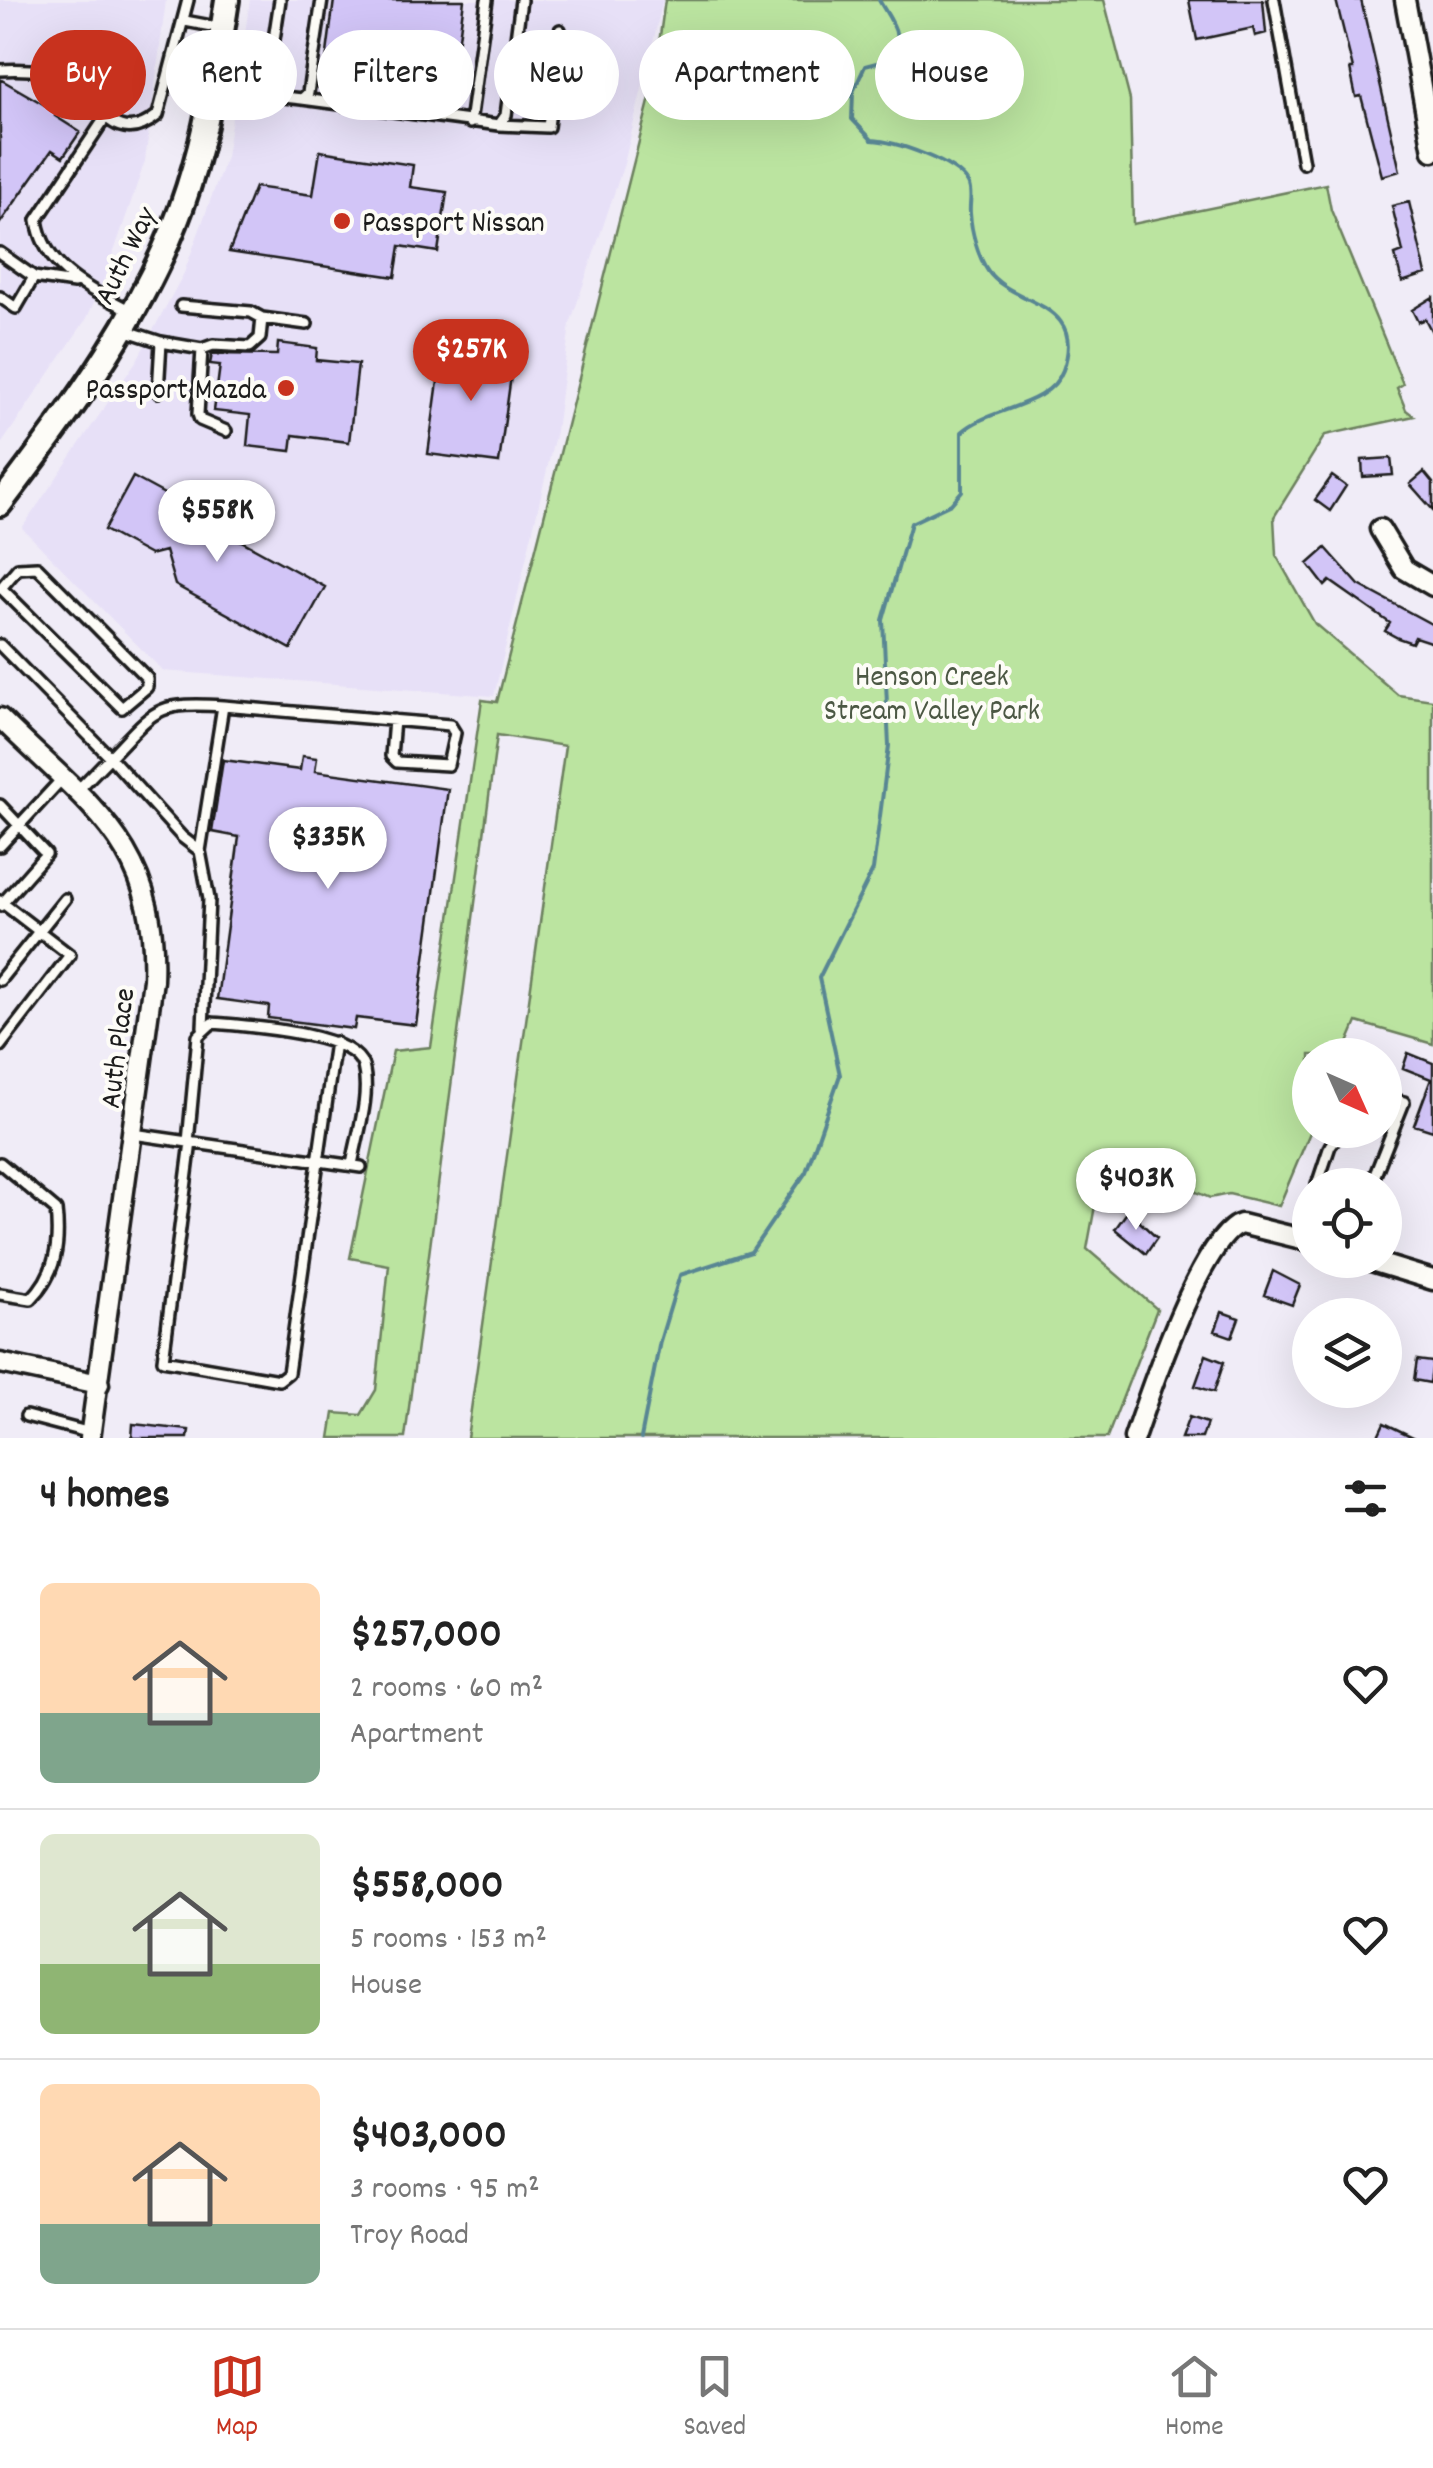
<!DOCTYPE html>
<meta charset="utf-8">
<style>
:root{--surface:#fff;--page:#f6f6f6;--text:#222;--muted:#767676;--line:#e0e0e0;--accent:#c8321e}
body{margin:0;font-family:Dekko,sans-serif;background:var(--page);color:var(--text);height:100vh;display:flex;flex-direction:column;font-size:38px;white-space:nowrap}
*{box-sizing:border-box;margin:0}
p{font-size:32px;color:var(--muted)}
.icon{flex:none;width:55px;height:55px;fill:none;stroke:currentColor;stroke-width:2;stroke-linecap:round;stroke-linejoin:round}
.map{position:relative;height:1438px;overflow:hidden}
.drawer{display:flex;flex-direction:column;background:var(--surface);flex:1}
.drawer>*{flex:none}
.guide{position:absolute;left:30px;top:30px;width:1375px;height:90px;display:flex;gap:20px}
.needle{width:65px;rotate:135deg}
.buttons{position:absolute;left:1292px;top:1038px;display:grid;gap:20px}
.buttons a{display:grid;place-items:center;width:110px;height:110px;border-radius:50%;background:var(--surface);box-shadow:0 10px 40px #0002;font-size:50px}
.price{position:absolute;translate:-50% -85px;padding:0 22px;border-radius:35px;background:#fff;color:#222;font-size:32px;line-height:65px;filter:drop-shadow(0 2px 5px #0008)}
.price::after{content:'';position:absolute;left:50%;top:60px;width:30px;height:22px;margin-left:-15px;background:inherit;clip-path:polygon(0 0,100% 0,50% 100%)}
.price.current{background:var(--accent);color:#fff}
ul{padding:0;list-style:none}
li{display:flex;align-items:center;gap:30px;height:250px;padding:0 40px}
li+li{border-top:2px solid var(--line)}
li span{display:grid;place-items:center;flex:none;width:280px;height:200px;border-radius:15px;color:#555}
li>.icon{margin-inline-start:auto}
span .icon{width:120px;height:120px;fill:#fffc;stroke-width:1}
li b{font-size:42px}
h2{display:flex;justify-content:space-between;align-items:center;height:120px;padding:0 40px;font-size:42px}
.pill{padding:0 35px;border-radius:45px;background:var(--surface);box-shadow:0 10px 40px #0002;font-size:35px;line-height:90px}
.pill.current{background:var(--accent);color:#fff}
.tab-bar{display:flex;justify-content:space-around;align-items:center;height:140px;border-top:2px solid var(--line);background:var(--surface);font-size:28px;color:var(--muted)}
.tab-bar a{display:grid;justify-items:center;gap:5px}
.tab-bar .current{color:var(--accent)}
.map>svg:first-child{display:block}
.built{fill:#e7e0f7}
.green{fill:#bbe4a0;stroke:#6c805e;stroke-width:2.5}
.lines{fill:none;stroke-linecap:round;stroke-linejoin:round}
.stream{stroke:#598693;stroke-width:4}
.building{fill:#d2c5f7;stroke:#1c1c1c;stroke-width:2.5}
.lane-casing{stroke:#1c1c1c;stroke-width:16}
.street-casing{stroke:#1c1c1c;stroke-width:25}
.secondary-casing{stroke:#1c1c1c;stroke-width:30}
.lane{stroke:#fdfcf7;stroke-width:9}
.street{stroke:#fdfcf7;stroke-width:18}
.secondary{stroke:#fdfcf7;stroke-width:22}
.poi-dot{fill:#c8321e;stroke:#fdfcf7;stroke-width:4}
.labels{text-anchor:middle;stroke-width:8;stroke-linejoin:round;paint-order:stroke}
.poi-label{font-size:30px;fill:#1c1c1c;stroke:#fdfcf7;text-anchor:start}
.street-label{font-size:30px;fill:#1c1c1c;stroke:#fdfcf7}
.park-label{font-size:30px;fill:#4c5844;stroke:#fdfcf7}
</style>
<div class="map">
<svg width="1433" height="1438" viewBox="0 0 1433 1438">
<rect width="100%" height="100%" fill="#f0ecf7"/>
<filter id="ink" filterUnits="userSpaceOnUse"><feTurbulence type="fractalNoise" baseFrequency=".01" numOctaves="2"/><feDisplacementMap in="SourceGraphic" scale="20" xChannelSelector="R" yChannelSelector="G"/><feConvolveMatrix kernelMatrix="1 2 1 2 8 2 1 2 1" color-interpolation-filters="sRGB"/></filter>
<g filter="url(#ink)">
<path class="built" d="M0 0H166L145 161 107 272 87 318 0 446Z
M250 0H663L624 164 570 324 556 431 494 696 163 671 22 528 137 360 184 273 226 157Z"/>
<path class="green" d="M665 0H1104L1130 100 1133 224 1326 184 1331 210 1403 384 1397 388 1406 410 1414 416 1325 435 1274 517 1276 555 1315 624 1398 695 1433 700V1044L1357 1022 1343 1055H1310L1311 1130 1279 1206 1229 1194 1210 1198 1127 1163 1097 1195 1087 1249 1157 1309 1107 1438H467L565 746 497 735 405 1438H330L334 1413 361 1415 376 1390 389 1265 350 1258 393 1051 431 1047 482 700 497 702 653 86Z"/>
<g class="lines">
<path class="stream" d="M641 1438 660 1341 680 1275 751 1252 806 1172 840 1075 819 978 873 870 889 746 883 620 911 523 951 504 962 491V432C989 407 1049 408 1063 370 1088 300 1012 306 988 271 978 257 971 231 970 213 969 203 973 192 968 183 956 162 894 141 872 140L852 119 853 92 865 66 888 60C907 36 891 22 879 0"/>
</g>
<path class="building" d="M334 0H464L451 99 323 84Z
M1189 0H1263L1266 33 1255 36 1253 28 1197 40Z
M1336 0H1361L1400 171 1382 176 1361 96 1356 97 1350 69H1353Z
M0 79 57 112 55 116 80 132 63 157 52 150 0 223Z
M320 151 413 165 410 187 447 192 438 252 400 246 395 277 229 252 255 187 313 195Z
M1409 202 1426 274 1402 282 1395 255 1403 252 1392 206Z
M1433 297V334L1425 319 1418 322 1412 310Z
M278 343 317 348 316 360 358 364 349 442 293 435 291 451 247 446 250 415 214 411 220 365 210 364 212 354 277 355Z
M443 345 514 354 499 463 428 454Z
M1391 458 1393 475 1363 477 1362 460Z
M1424 472 1433 483V510L1410 484Z
M1332 476 1346 486 1330 511 1315 500Z
M133 477 179 502 182 515 204 526 207 522 325 587 291 649 175 585 165 551 150 555 104 530Z
M1326 548 1359 585 1433 625V643L1415 637 1412 643 1398 638 1385 631 1390 623 1330 581 1325 586 1308 564Z
M302 756 317 758 315 771 448 789 416 1025 356 1018 354 1029 268 1018 269 1006 217 999 239 837 212 832 223 760 300 770Z
M1408 1053 1433 1063V1131L1414 1125 1431 1079 1403 1068Z
M1128 1211 1157 1238 1146 1254 1115 1229Z
M1273 1271 1300 1285 1292 1305 1264 1295Z
M1222 1312 1239 1318 1232 1337 1215 1331Z
M1206 1355 1224 1362 1214 1392 1195 1386Z
M1417 1360 1433 1362 1430 1383 1414 1380Z
M1189 1417 1207 1423 1202 1438H1181Z
M1384 1423 1415 1438H1377Z
M133 1424 189 1430 188 1438H132Z"/>
<g class="lines">
<defs>
<path id="lane" d="M280 0 268 79 275 96 302 99 308 93 322 0
M1274 0 1303 163
M185 21 222 28
M0 70C19 69 45 69 62 78 98 95 111 153 158 115L188 0
M302 99 499 125 506 115 521 0
M105 118 37 220C45 271 90 289 131 311
M470 123 487 0
M499 125 548 127 560 30
M0 253 34 277 74 283
M0 297 16 308 34 277
M181 306 251 312 262 318
M124 330 161 342 158 392
M161 342 202 349 198 414 200 420 226 431
M202 349 213 345 250 347 260 338 262 318 307 324
M0 589 1 588 18 568 37 567 147 678V687L122 708 1 588
M0 645 110 757 75 793
M0 805 46 854 0 906
M0 846 61 780
M200 851 182 837 110 757C156 709 155 702 223 706
M0 901 70 955 0 1046
M0 980 65 899
M203 1027 209 899 200 851 223 706 450 725 455 733 448 765 397 762 391 756 394 720
M133 1134 361 1167
M188 1142 198 1036 212 1023C245 1026 353 1032 363 1066 371 1096 357 1135 352 1165
M191 1142 163 1360 279 1380 288 1373 335 1042
M0 1163 56 1210C60 1244 56 1274 31 1299L0 1294
M1317 1185 1330 1146 1342 1130
M1371 1185 1404 1102 1385 1098
M1300 1237 1310 1206
M26 1416 91 1433"/>
<path id="street" d="M1405 0 1433 151
M1380 529 1404 569 1433 586
M0 718C88 806 159 843 153 980L90 1438
M1368 1260 1433 1280
M0 1363 99 1384
M1134 1438C1148 1397 1203 1233 1241 1224L1310 1241"/>
<path id="secondary" d="M0 504C73 408 151 305 188 188 208 127 217 64 227 0"/>
</defs>
<use href="#lane" class="lane-casing"/>
<use href="#street" class="street-casing"/>
<use href="#secondary" class="secondary-casing"/>
<use href="#lane" class="lane"/>
<use href="#street" class="street"/>
<use href="#secondary" class="secondary"/>
</g>
</g>
<g class="poi-dot">
<circle cx="342" cy="221" r="10"/>
<circle cx="286" cy="388" r="10"/>
</g>
<g class="labels">
<g class="poi-label">
<text x="362" y="231">Passport Nissan</text>
<text x="266" y="398" text-anchor="end">Passport Mazda</text>
</g>
<g class="street-label">
<text transform="translate(124 255) rotate(-64)" y="10">Auth Way</text>
<text transform="translate(116 1048) rotate(-83)" y="10">Auth Place</text>
</g>
<g class="park-label">
<text x="932" y="685">Henson Creek<tspan x="932" dy="34">Stream Valley Park</tspan></text>
</g>
</g>
</svg>
<div class="buttons">
<a><svg class="needle" viewBox="-14 -14 28 28"><path d="M0-13l5 13h-10z" fill="#e53935"/><path d="M0 13l5-13h-10z" fill="#767676"/></svg></a>
<a><svg class="icon" aria-label="locate" viewBox="0 0 24 24"><circle cx="12" cy="12" r="6"/><path d="M12 2v4M12 18v4M2 12h4M18 12h4"/></svg></a>
<a><svg class="icon" aria-label="layers" viewBox="0 0 24 24"><path d="M12 4l9 5-9 5-9-5zM3 14l9 5 9-5"/></svg></a>
</div>
<b class="price current" style="left:471px;top:404px">$257K</b>
<b class="price" style="left:217px;top:565px">$558K</b>
<b class="price" style="left:328px;top:892px">$335K</b>
<b class="price" style="left:1136px;top:1233px">$403K</b>
<div class="guide">
<a class="pill current">Buy</a>
<a class="pill">Rent</a>
<a class="pill">Filters</a>
<a class="pill">New</a>
<a class="pill">Apartment</a>
<a class="pill">House</a>
</div>
</div>
<section class="drawer">
<h2>4 homes<svg class="icon" aria-label="filters" viewBox="0 0 24 24"><path d="M4 7h16M4 17h16"/><circle cx="9" cy="7" r="2"/><circle cx="15" cy="17" r="2"/></svg></h2>
<ul>
<li><span style="background:linear-gradient(#ffd9b3 65%,#7fa58c 0)"><svg class="icon" aria-label="home" viewBox="0 0 24 24"><path d="M3 11l9-7 9 7M6 9v11h12V9"/></svg></span><div><b>$257,000</b><p>2 rooms · 60 m²</p><p>Apartment</p></div><svg class="icon" aria-label="heart" viewBox="0 0 24 24"><path d="M12 20l-8-8c-3-5 5-10 8-4 3-6 11-1 8 4z"/></svg></li>
<li><span style="background:linear-gradient(#dfe7d0 65%,#8fb573 0)"><svg class="icon" aria-label="home" viewBox="0 0 24 24"><path d="M3 11l9-7 9 7M6 9v11h12V9"/></svg></span><div><b>$558,000</b><p>5 rooms · 153 m²</p><p>House</p></div><svg class="icon" aria-label="heart" viewBox="0 0 24 24"><path d="M12 20l-8-8c-3-5 5-10 8-4 3-6 11-1 8 4z"/></svg></li>
<li><span style="background:linear-gradient(#ffd9b3 70%,#7fa58c 0)"><svg class="icon" aria-label="home" viewBox="0 0 24 24"><path d="M3 11l9-7 9 7M6 9v11h12V9"/></svg></span><div><b>$403,000</b><p>3 rooms · 95 m²</p><p>Troy Road</p></div><svg class="icon" aria-label="heart" viewBox="0 0 24 24"><path d="M12 20l-8-8c-3-5 5-10 8-4 3-6 11-1 8 4z"/></svg></li>
</ul>
</section>
<nav class="tab-bar">
<a class="current"><svg class="icon" aria-label="map" viewBox="0 0 24 24"><path d="M3 6l6-2 6 2 6-2v14l-6 2-6-2-6 2zM9 4v14M15 6v14"/></svg>Map</a>
<a><svg class="icon" aria-label="saved" viewBox="0 0 24 24"><path d="M7 4h10v16l-5-4-5 4z"/></svg>Saved</a>
<a><svg class="icon" aria-label="home" viewBox="0 0 24 24"><path d="M3 11l9-7 9 7M6 9v11h12V9"/></svg>Home</a>
</nav>
